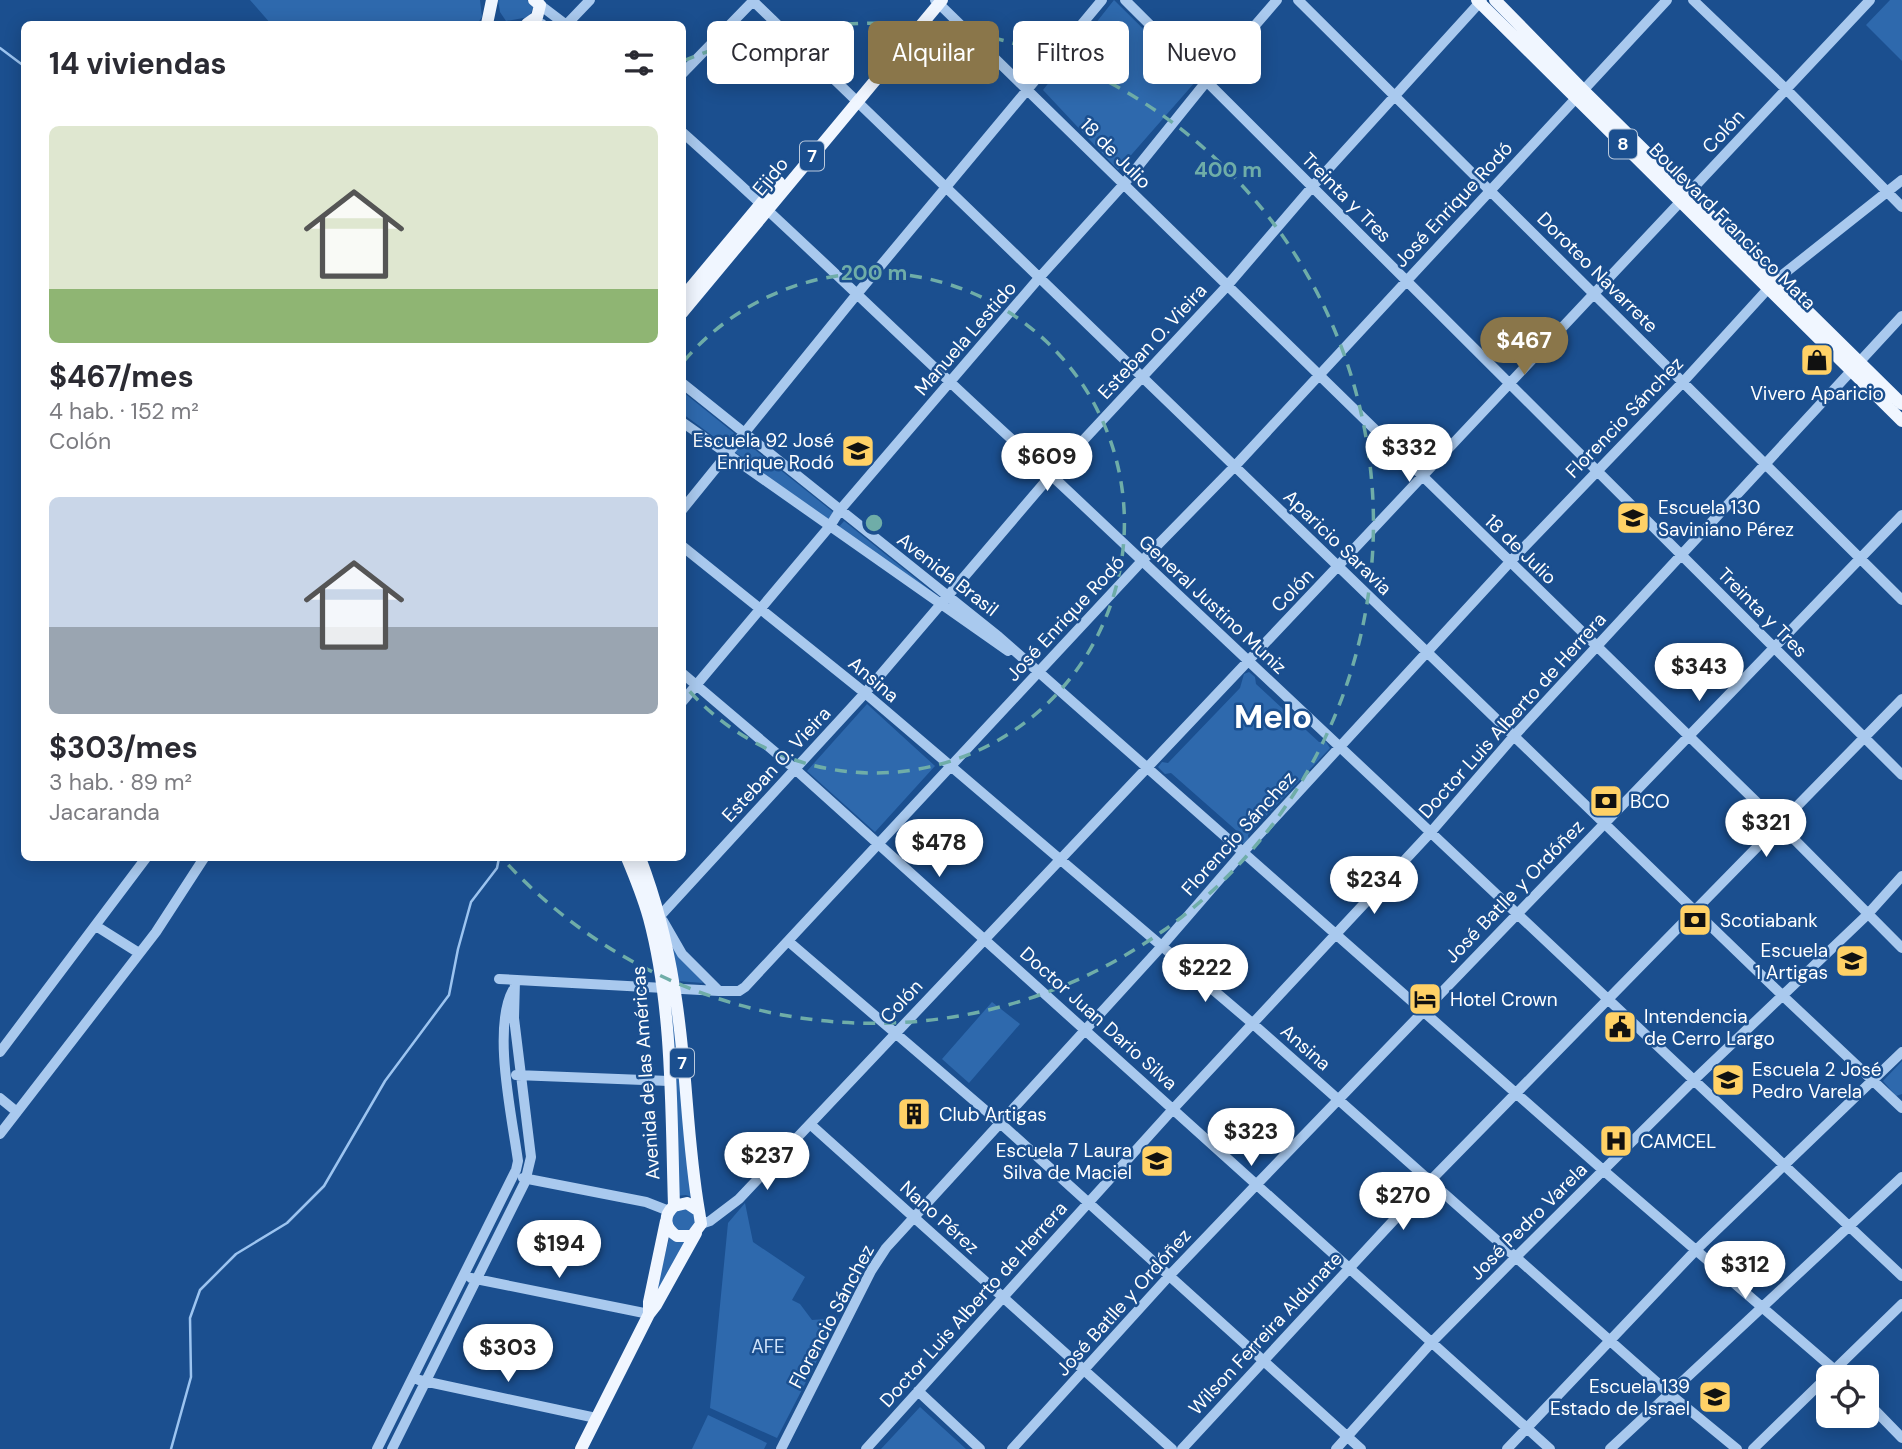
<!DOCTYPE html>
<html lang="es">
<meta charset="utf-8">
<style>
:root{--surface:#fff;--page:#f2f2f3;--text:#2b2b33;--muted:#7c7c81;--accent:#8a764a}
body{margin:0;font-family:"DM Sans",sans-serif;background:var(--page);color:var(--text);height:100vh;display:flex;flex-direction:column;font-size:26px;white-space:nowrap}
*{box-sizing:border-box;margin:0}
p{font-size:23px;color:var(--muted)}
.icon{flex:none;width:38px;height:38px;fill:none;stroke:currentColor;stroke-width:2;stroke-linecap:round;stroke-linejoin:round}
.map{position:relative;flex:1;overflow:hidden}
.sheet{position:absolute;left:21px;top:21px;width:665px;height:840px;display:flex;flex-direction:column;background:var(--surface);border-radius:10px;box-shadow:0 4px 18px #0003}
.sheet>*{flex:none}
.banner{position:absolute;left:707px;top:21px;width:665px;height:63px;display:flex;gap:14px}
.tools{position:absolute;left:1816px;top:1365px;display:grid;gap:14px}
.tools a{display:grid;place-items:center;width:63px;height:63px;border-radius:10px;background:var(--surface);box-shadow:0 4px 18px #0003;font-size:35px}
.price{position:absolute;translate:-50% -60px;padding:0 16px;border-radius:24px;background:#fff;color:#222;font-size:23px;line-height:46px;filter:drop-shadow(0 2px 4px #0008)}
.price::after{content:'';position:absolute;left:50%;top:42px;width:21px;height:16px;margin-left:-10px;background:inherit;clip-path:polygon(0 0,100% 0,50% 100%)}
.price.on{background:var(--accent);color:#fff}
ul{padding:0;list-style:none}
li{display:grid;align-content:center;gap:14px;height:371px;padding:0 28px}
li span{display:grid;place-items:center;height:217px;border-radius:10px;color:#555}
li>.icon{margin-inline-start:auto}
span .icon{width:126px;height:126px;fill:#fffc;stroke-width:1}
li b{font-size:30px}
h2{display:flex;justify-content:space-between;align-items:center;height:84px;padding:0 28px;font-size:30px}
.chip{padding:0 24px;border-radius:10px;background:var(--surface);box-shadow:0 4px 18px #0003;font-size:24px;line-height:63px}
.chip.on{background:var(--accent);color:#fff}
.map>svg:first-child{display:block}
.green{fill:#2e69ad}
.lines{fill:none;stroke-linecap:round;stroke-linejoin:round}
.stream{stroke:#9cc4f0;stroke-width:2.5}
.minor{stroke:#a9c9ee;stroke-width:10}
.major{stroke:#f0f6ff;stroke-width:12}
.ring{fill:none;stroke:#6fada8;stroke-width:3.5;stroke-dasharray:12 9}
.labels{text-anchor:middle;stroke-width:5;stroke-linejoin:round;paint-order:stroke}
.shield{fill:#1b4f8f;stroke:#bbcadd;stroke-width:2}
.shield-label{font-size:18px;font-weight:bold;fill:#fff}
.street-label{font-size:19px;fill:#fff;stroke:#1b4f8f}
.poi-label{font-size:19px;fill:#fff;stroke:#1b4f8f;text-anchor:start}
.park-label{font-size:19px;fill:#cfe3fa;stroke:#1b4f8f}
.town-label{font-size:33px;font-weight:bold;fill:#fff;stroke:#1b4f8f}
.centre{fill:#6fada8;stroke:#1b4f8f;stroke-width:3.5}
.ring-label{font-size:21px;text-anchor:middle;font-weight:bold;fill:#6fada8;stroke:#1b4f8f;stroke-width:5;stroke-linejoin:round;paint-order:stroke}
</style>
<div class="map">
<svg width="1902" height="1449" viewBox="0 0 1902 1449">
<rect width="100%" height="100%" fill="#1b4f8f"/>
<path class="green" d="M250 0H480L482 17 477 24H271Z
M498 0H527L534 6 529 17 506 21 500 12Z
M1114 0 1196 81 1118 170 1043 90Z
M1890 0H1902V61L1866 25Z
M683 392 734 433 725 445 683 414Z
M744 441 833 512 828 520 735 452Z
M844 521 935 594 933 597 838 528Z
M1249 672 1255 677 1256 684 1319 742H1326L1330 748 1248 835 1249 840 1244 844 1238 839V832L1171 773 1165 774 1158 767 1162 762 1168 763 1240 688 1244 674Z
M867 704 935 766 875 832 807 771Z
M667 935 703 983 677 981Z
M671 991 694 1198 686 1195 676 1196 668 1032Z
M992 1002 1020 1024 969 1083 942 1059Z
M1902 1061V1094L1896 1096 1883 1081Z
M745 1203 753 1242 805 1277 792 1300 800 1304 812 1320 839 1318 777 1438 710 1408 728 1223Z
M690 1207 694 1210 696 1225 684 1233 671 1225 675 1210Z
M670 1235 687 1240 653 1302Z
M920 1407 966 1449H881Z
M708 1415 767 1443 764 1449H692Z"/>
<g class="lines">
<path class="stream" d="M0 48 24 66
M171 1449 191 1377 190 1318 200 1290 236 1254 287 1223 324 1186 385 1081 449 995 458 949 471 902 497 868 499 858"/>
<path class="minor" d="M752 0 1783 996 1902 1108
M935 0 1779 824 1902 948
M1125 0 1902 775
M1298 0 1902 600
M1693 0 1786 89 1902 207
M540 5 565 24
M531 23 542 24
M567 24 590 0
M682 74 754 0
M682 132C808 244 926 363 1051 475L1902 1276
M682 383 999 637 1603 1170 1843 1377
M682 422 1008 651
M682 510 857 294 1102 0
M682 546 865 693 1252 1023 1670 1394 1737 1449
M682 673 795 769 1550 1449
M682 702 830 526 840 510 1039 278 1123 185 1206 82 1277 0
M653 919 660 916 865 693 1051 475 1227 286 1312 187 1482 0
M663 921 682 954 718 990
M96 926 139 953
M788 941 999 1122 1361 1449
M499 979 719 991H739L745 987 1141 562 1235 466 1667 0
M0 1052 146 858
M516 1075 669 1081
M0 1098 17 1112
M810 1124 1172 1449
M0 1134 156 932 204 858
M523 1178 646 1202 669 1211
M701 1224 710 1221 739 1199 1338 566 1870 0
M471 1278 649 1314
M419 1380 596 1418
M918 1391 980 1449
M1867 1402 1902 1438
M377 1449 516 1170 518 1161C512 1117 492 1028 513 990
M392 1449 525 1182 531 1157 514 1018 515 980
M781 1449 871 1271 886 1248 1161 947 1244 851 1509 563 1683 382 1776 280 1902 180
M866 1449 1174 1108 1431 832 1514 736 1902 316
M1012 1449 1170 1275 1257 1184 1902 515
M1182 1449 1431 1180 1902 699
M1336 1449 1432 1342 1516 1257 1695 1079 1867 915 1902 876
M1507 1449 1696 1250 1902 1052
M1610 1449 1902 1177
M1753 1449 1902 1304"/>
<path class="major" d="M1477 0 1902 421
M1495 0 1583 90 1902 404
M487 24 492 0
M527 24 537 17 540 5 534 0
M682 298 779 182
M682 313 942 0
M627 858C635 877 643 897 649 918 673 1007 671 1113 674 1206 663 1216 664 1228 677 1236H692L701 1224 699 1211 687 1203 674 1206
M640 858C656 900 667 943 674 987 687 1060 686 1137 699 1211
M649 1314V1302L666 1221
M581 1449 649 1314 656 1305 696 1233"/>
</g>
<g class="ring">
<path d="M684 361A250 250 0 1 1 684 685"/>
<path d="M683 61A500 500 0 1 1 502 858"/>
</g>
<defs>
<symbol id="shop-square" viewBox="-11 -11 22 22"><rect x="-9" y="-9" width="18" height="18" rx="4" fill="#ffd166" stroke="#1b4f8f"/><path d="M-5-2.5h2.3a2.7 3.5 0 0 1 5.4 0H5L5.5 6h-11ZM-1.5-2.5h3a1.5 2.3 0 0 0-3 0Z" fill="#111"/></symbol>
<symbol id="school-square" viewBox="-11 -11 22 22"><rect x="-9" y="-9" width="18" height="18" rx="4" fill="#ffd166" stroke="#1b4f8f"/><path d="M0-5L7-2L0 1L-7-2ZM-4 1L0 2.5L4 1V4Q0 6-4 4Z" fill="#111"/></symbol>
<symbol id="bank-square" viewBox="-11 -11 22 22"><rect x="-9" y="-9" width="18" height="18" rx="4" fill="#ffd166" stroke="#1b4f8f"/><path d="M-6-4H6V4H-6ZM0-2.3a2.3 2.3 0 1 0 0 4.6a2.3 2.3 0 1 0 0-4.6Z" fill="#111"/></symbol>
<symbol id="hotel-square" viewBox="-11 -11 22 22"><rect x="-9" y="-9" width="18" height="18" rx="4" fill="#ffd166" stroke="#1b4f8f"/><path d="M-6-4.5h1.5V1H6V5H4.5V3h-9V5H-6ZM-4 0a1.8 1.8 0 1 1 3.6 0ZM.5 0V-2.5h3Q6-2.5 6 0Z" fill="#111"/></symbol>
<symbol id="civic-square" viewBox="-11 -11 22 22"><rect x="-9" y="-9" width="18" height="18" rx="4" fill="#ffd166" stroke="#1b4f8f"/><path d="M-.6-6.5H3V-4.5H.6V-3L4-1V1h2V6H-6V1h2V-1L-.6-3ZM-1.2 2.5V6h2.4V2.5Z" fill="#111"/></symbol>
<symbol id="building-square" viewBox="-11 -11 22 22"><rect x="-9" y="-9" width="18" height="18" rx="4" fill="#ffd166" stroke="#1b4f8f"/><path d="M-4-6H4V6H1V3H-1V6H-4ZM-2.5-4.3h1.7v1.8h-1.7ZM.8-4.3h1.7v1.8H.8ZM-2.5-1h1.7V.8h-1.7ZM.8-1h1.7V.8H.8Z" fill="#111"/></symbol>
<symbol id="hospital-square" viewBox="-11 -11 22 22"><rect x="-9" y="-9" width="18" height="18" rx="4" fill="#ffd166" stroke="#1b4f8f"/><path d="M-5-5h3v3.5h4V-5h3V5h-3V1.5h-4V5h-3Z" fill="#111"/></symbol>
</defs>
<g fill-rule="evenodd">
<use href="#shop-square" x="1798" y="341" width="38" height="38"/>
<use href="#school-square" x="839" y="432" width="38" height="38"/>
<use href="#school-square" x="1614" y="499" width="38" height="38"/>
<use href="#bank-square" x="1587" y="782" width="38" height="38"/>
<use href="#bank-square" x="1676" y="901" width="38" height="38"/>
<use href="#school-square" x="1833" y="942" width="38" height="38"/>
<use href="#hotel-square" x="1406" y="980" width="38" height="38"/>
<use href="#civic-square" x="1601" y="1008" width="38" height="38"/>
<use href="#school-square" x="1709" y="1061" width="38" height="38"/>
<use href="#building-square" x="895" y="1095" width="38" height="38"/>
<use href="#hospital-square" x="1597" y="1122" width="38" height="38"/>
<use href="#school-square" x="1138" y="1142" width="38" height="38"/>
<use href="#school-square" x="1696" y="1378" width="38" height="38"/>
</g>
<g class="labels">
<g class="shield">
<rect x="1609" y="129.5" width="28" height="29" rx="5"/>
<rect x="800" y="141.5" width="24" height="29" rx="5"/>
<rect x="670" y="1048.5" width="24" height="29" rx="5"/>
</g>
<g class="shield-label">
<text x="1623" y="150">8</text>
<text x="812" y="162">7</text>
<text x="682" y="1069">7</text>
</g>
<g class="street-label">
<text transform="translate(1723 131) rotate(-47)" y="7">Colón</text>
<text transform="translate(1116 153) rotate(45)" y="7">18 de Julio</text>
<text transform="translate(770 176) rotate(-50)" y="7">Ejido</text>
<text transform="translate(1347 197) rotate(45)" y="7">Treinta y Tres</text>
<text transform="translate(1453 204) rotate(-47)" y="7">José Enrique Rodó</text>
<text transform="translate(1733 226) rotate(45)" y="7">Boulevard Francisco Mata</text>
<text transform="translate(1598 272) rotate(45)" y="7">Doroteo Navarrete</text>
<text transform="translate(965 338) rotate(-49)" y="7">Manuela Lestido</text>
<text transform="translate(1152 341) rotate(-47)" y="7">Esteban O. Vieira</text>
<text transform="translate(1624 417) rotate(-46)" y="7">Florencio Sánchez</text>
<text transform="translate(1338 542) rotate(44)" y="7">Aparicio Saravia</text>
<text transform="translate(1521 549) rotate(44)" y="7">18 de Julio</text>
<text transform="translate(948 574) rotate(38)" y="7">Avenida Brasil</text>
<text transform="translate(1292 590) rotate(-46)" y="7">Colón</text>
<text transform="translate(1213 604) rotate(43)" y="7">General Justino Muniz</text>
<text transform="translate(1763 612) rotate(45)" y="7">Treinta y Tres</text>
<text transform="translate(1065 618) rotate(-47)" y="7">José Enrique Rodó</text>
<text transform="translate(874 679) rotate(40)" y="7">Ansina</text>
<text transform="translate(1512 715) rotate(-48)" y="7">Doctor Luis Alberto de Herrera</text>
<text transform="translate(776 764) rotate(-47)" y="7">Esteban O. Vieira</text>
<text transform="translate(1238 833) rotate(-48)" y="7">Florencio Sánchez</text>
<text transform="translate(1514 891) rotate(-46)" y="7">José Batlle y Ordóñez</text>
<text transform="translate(901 1001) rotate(-47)" y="7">Colón</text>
<text transform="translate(1099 1018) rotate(42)" y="7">Doctor Juan Dario Silva</text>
<text transform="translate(1306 1047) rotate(41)" y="7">Ansina</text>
<text transform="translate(645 1073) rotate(-94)" y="7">Avenida de las Américas</text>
<text transform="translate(940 1217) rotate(42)" y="7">Nano Pérez</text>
<text transform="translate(1528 1221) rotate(-45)" y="7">José Pedro Varela</text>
<text transform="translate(1123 1302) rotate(-48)" y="7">José Batlle y Ordóñez</text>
<text transform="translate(973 1304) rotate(-48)" y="7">Doctor Luis Alberto de Herrera</text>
<text transform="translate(831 1316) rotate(-62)" y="7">Florencio Sánchez</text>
<text transform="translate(1265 1333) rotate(-47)" y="7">Wilson Ferreira Aldunate</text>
</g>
<g class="poi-label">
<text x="1817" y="400" text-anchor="middle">Vivero Aparicio</text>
<text x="834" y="447" text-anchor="end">Escuela 92 José<tspan x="834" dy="22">Enrique Rodó</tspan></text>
<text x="1658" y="514">Escuela 130<tspan x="1658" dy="22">Saviniano Pérez</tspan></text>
<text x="1630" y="808">BCO</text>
<text x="1720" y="927">Scotiabank</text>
<text x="1828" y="957" text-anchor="end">Escuela<tspan x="1828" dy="22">1 Artigas</tspan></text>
<text x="1450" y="1006">Hotel Crown</text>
<text x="1644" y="1023">Intendencia<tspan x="1644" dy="22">de Cerro Largo</tspan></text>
<text x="1752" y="1076">Escuela 2 José<tspan x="1752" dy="22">Pedro Varela</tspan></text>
<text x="939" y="1121">Club Artigas</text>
<text x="1640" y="1148">CAMCEL</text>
<text x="1132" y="1157" text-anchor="end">Escuela 7 Laura<tspan x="1132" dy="22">Silva de Maciel</tspan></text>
<text x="1690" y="1393" text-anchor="end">Escuela 139<tspan x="1690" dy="22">Estado de Israel</tspan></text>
</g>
<g class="park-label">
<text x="768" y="1353">AFE</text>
</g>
<g class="town-label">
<text x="1273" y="728">Melo</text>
</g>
</g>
<circle cx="874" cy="523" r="10" class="centre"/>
<g class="ring-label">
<text x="1228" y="177">400 m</text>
<text x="874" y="280">200 m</text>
</g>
</svg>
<div class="tools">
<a><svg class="icon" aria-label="locate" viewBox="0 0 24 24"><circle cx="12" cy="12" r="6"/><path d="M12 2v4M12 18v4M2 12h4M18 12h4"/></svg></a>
</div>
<b class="price on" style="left:1524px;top:377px">$467</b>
<b class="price" style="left:1409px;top:484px">$332</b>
<b class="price" style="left:1047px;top:493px">$609</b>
<b class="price" style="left:1699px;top:703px">$343</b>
<b class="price" style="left:1766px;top:859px">$321</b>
<b class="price" style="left:939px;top:879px">$478</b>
<b class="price" style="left:1374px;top:916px">$234</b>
<b class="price" style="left:1205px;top:1004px">$222</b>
<b class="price" style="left:1251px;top:1168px">$323</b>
<b class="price" style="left:767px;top:1192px">$237</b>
<b class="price" style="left:1403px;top:1232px">$270</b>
<b class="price" style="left:559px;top:1280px">$194</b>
<b class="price" style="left:1745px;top:1301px">$312</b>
<b class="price" style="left:508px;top:1384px">$303</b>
<div class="banner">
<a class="chip">Comprar</a>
<a class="chip on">Alquilar</a>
<a class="chip">Filtros</a>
<a class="chip">Nuevo</a>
</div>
<section class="sheet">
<h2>14 viviendas<svg class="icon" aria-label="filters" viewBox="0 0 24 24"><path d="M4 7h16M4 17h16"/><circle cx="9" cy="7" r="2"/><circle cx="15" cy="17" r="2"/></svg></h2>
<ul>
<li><span style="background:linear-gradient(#dfe7d0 75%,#8fb573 0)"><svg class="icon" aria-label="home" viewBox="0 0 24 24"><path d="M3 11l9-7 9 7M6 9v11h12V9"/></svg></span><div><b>$467/mes</b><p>4 hab. · 152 m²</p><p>Colón</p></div></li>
<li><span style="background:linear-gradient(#c9d6e8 60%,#9aa5b1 0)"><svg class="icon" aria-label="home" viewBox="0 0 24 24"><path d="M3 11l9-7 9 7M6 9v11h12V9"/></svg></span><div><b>$303/mes</b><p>3 hab. · 89 m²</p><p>Jacaranda</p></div></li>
</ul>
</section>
</div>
